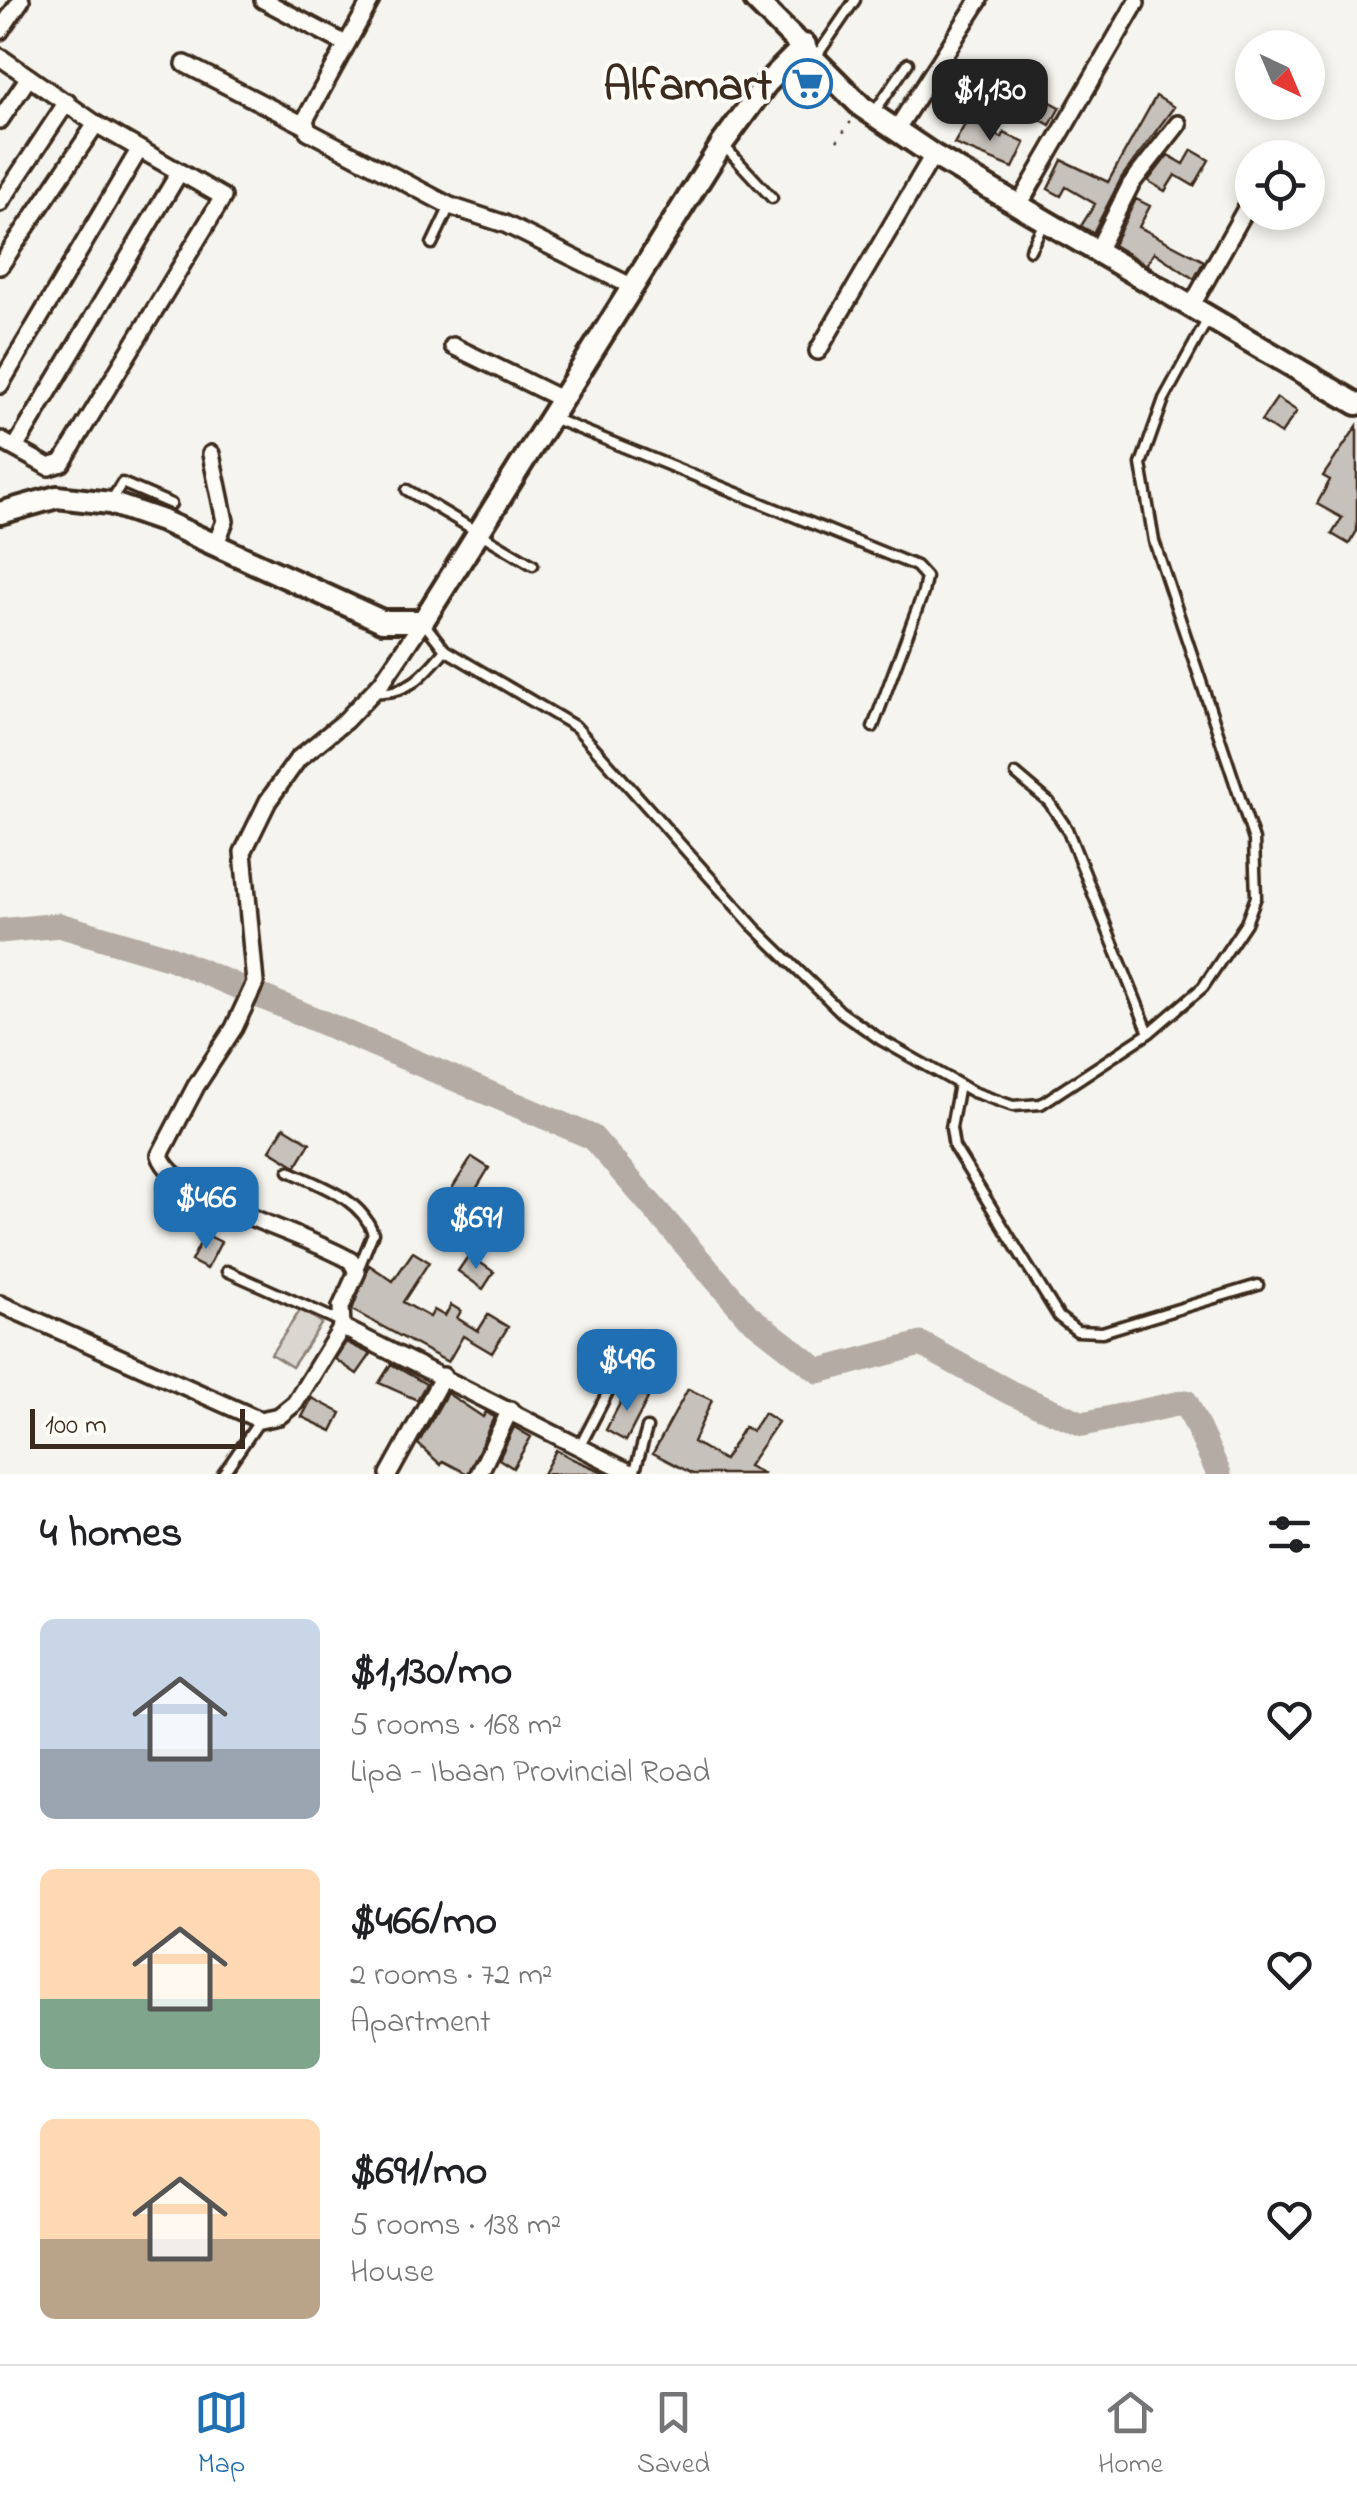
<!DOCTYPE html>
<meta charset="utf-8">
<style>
:root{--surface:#fff;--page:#f2f2f2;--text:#202124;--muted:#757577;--line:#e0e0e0;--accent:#1f6fb2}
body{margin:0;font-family:"Indie Flower",sans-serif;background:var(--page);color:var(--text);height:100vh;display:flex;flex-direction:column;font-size:38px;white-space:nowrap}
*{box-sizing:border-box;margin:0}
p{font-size:32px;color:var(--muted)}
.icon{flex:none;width:55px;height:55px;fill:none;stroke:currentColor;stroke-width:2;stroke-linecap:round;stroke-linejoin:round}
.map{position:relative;height:1474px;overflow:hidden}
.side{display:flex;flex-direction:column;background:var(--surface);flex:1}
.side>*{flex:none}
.needle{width:65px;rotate:136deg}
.buttons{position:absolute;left:1235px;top:30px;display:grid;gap:20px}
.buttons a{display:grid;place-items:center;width:90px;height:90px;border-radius:50%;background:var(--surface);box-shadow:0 5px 15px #0003;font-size:50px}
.scale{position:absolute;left:30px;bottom:25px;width:215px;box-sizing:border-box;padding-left:10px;border:5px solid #3b2a1e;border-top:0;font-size:28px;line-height:35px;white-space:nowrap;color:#3b2a1e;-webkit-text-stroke:8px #fdfcf7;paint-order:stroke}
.price{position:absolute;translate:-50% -85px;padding:0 22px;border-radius:20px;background:var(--accent);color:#fff;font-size:32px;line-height:65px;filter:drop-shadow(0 2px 5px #0008)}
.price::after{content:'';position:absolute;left:50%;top:60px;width:30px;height:22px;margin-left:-15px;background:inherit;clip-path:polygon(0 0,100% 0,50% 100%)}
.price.selected{background:#222;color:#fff}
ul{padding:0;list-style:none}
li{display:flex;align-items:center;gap:30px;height:250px;padding:0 40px}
li span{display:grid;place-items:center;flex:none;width:280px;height:200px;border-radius:15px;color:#555}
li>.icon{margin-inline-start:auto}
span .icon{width:120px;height:120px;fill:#fffc;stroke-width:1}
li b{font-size:42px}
h2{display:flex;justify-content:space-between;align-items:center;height:120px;padding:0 40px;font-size:42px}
.dock{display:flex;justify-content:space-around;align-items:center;height:140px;border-top:2px solid var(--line);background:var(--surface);font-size:28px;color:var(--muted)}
.dock a{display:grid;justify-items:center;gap:5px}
.dock .selected{color:var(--accent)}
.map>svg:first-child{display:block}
.green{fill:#dad6d0;stroke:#8a8077;stroke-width:2.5}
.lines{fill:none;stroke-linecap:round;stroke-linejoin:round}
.river{stroke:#b4aca4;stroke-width:25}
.building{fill:#c7c1bb;stroke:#3b2a1e;stroke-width:2.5}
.lane-casing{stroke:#3b2a1e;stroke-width:15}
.street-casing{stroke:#3b2a1e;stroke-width:22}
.secondary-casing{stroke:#3b2a1e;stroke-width:28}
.path{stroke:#3b2a1e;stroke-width:2.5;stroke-dasharray:2.5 8;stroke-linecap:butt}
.lane{stroke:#fdfcf7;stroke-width:8}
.street{stroke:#fdfcf7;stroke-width:15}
.secondary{stroke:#fdfcf7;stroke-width:20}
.labels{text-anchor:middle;stroke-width:8;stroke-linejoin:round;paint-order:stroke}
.poi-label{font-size:45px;font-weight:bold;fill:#3b2a1e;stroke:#fdfcf7;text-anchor:end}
</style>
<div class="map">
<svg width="1357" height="1474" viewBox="0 0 1357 1474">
<rect width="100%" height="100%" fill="#f5f4ee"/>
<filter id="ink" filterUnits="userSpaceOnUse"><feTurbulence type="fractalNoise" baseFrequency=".01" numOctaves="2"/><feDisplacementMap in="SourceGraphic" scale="20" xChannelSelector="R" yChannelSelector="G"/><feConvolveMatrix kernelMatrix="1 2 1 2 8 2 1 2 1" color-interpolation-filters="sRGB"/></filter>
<g filter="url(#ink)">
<path class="green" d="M301 1309 322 1323 292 1367 271 1354Z"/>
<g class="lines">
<path class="river" d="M0 931 59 925 168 957 592 1137 748 1316 819 1371 921 1344 1011 1393 1083 1424 1186 1402 1219 1474"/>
</g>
<path class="building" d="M1034 93 1060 107 1050 125 1024 110Z
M1156 96 1174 107 1122 177 1093 233 1081 226 1095 204 1066 187 1061 196 1048 189 1062 160 1108 182Z
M968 119 1002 138 1004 133 1025 143 1013 168 954 144Z
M1192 150 1209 160 1194 186 1175 175 1165 191 1148 181 1168 155 1184 164Z
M1136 199 1150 206 1139 227 1204 261 1194 279 1154 252 1147 265 1113 245Z
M1277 398 1297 411 1281 434 1261 421Z
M1357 426V531L1349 544 1332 534 1342 518 1317 504 1330 480 1323 476Z
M284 1127 310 1143 296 1166 270 1150Z
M472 1157 489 1168 467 1204 449 1193Z
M205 1234 221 1242 207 1269 191 1261Z
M413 1252 429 1262 403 1302 430 1317 434 1310 445 1316 451 1305 461 1311 457 1318 478 1331 488 1315 508 1327 492 1353 463 1336 448 1362 352 1310 369 1265 393 1281Z
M469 1255 494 1272 483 1289 458 1271Z
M346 1342 371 1354 357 1374 335 1359Z
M391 1364 426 1384 417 1400 379 1383Z
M628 1388 648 1398 626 1441 606 1430Z
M688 1389 712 1400 693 1442 724 1460 744 1427 752 1431 764 1413 778 1422 748 1466 764 1474H693L653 1453Z
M447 1393 483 1417 486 1412 494 1417 468 1474 443 1461 441 1465 418 1444Z
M312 1398 341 1413 332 1431 302 1417Z
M514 1427 531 1437 513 1468 499 1459Z
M556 1450 575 1460 608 1474H543Z"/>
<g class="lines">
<defs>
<path id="lane" d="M816 57 855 0
M873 114 908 63
M725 147 772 198
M432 244 450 206
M1030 250 1045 221
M555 419 916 566 926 577 923 593 873 727
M407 490 533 565
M112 499 122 483 171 504
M423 622 445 650 576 727 754 927 841 1012 881 1040 973 1092 1013 1106 1041 1104 1149 1033 1203 987 1246 923 1256 897 1254 840 1154 541 1141 464 1164 399 1209 317
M376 692C408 695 426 673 445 650
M1016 774 1049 802 1067 829 1149 1033
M959 1084 951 1128 954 1147 1059 1317 1077 1331 1102 1332 1258 1285
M289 1171C320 1186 361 1198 373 1233L357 1272
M227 1271 339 1321
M580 1446 637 1336
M223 1474 260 1420
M634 1474 647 1428"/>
<path id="street" d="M263 0 344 43
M371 0 305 120 308 131 450 206 505 224 631 286
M0 31 21 0
M0 57 96 124 223 197 62 463 49 467 0 440
M185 64 304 125
M0 120 29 77
M896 130 979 0
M0 203 67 102
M1019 205 1136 3
M1097 251 1131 184 1178 124
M0 266 96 124
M1192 305 1252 198
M453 346 561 399
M818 351 933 155
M0 385 139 150
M15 448 179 173
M211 454 225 521 215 546
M0 1304 260 1420 279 1416 295 1403 342 1327 341 1307 357 1272 351 1261C311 1235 174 1200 160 1155L196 1086 234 1028 255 983 243 852 268 801 298 759 345 721 382 682 423 621
M342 1327 633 1474
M389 1474 443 1376
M479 1474 510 1410"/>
<path id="secondary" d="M755 0 862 107 933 155 1357 404
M0 513 57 497 110 503 165 522 382 621H423L722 144 766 84 805 45"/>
</defs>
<use href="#lane" class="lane-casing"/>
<use href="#street" class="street-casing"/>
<use href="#secondary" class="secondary-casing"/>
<path class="path" d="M837 141 852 120"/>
<use href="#lane" class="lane"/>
<use href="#street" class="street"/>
<use href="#secondary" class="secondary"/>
</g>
</g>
<defs>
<symbol id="supermarket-ring" viewBox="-11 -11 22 22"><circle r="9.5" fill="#fdfcf7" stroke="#1f6fb2" stroke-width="1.5"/><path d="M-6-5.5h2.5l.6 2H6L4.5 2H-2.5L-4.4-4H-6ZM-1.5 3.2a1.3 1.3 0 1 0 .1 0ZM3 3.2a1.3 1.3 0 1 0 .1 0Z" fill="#1f6fb2"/></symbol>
</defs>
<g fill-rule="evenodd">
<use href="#supermarket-ring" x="780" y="56" width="55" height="55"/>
</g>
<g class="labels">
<g class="poi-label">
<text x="772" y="99">Alfamart</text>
</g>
</g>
</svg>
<div class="buttons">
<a><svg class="needle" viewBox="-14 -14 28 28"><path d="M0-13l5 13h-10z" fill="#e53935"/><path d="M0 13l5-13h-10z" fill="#757577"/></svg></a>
<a><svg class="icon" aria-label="locate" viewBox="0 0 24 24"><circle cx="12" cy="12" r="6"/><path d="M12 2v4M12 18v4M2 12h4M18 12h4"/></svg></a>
</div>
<div class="scale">100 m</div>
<b class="price selected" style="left:990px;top:144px">$1,130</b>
<b class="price" style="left:206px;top:1252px">$466</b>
<b class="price" style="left:476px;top:1272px">$691</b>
<b class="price" style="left:627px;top:1414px">$496</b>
</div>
<section class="side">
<h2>4 homes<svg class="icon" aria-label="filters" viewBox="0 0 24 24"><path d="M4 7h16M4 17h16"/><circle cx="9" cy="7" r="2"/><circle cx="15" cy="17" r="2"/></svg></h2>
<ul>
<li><span style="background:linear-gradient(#c9d6e8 65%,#9aa5b1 0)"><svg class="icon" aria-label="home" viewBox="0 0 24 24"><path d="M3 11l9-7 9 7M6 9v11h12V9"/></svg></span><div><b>$1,130/mo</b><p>5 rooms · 168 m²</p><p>Lipa - Ibaan Provincial Road</p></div><svg class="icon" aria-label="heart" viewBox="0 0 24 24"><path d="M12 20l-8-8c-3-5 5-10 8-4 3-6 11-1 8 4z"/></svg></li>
<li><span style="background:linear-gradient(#ffd9b3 65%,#7fa58c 0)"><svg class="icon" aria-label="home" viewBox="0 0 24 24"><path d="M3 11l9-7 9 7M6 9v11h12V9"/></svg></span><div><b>$466/mo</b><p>2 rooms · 72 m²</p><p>Apartment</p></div><svg class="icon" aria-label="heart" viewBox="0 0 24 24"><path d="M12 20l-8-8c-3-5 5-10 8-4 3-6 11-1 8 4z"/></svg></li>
<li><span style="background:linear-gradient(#ffd9b3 60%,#b9a48a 0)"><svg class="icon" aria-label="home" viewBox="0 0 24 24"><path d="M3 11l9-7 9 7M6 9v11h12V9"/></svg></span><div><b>$691/mo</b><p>5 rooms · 138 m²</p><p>House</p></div><svg class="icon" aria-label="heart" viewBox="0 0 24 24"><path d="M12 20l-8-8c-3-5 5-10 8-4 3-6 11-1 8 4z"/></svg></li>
</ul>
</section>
<nav class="dock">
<a class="selected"><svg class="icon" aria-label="map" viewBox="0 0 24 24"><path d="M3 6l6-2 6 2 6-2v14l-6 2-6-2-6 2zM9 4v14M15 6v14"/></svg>Map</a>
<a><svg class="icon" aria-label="saved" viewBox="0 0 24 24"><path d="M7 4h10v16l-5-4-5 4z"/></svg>Saved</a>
<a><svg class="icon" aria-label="home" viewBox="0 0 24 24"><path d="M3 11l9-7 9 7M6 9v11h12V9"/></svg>Home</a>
</nav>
